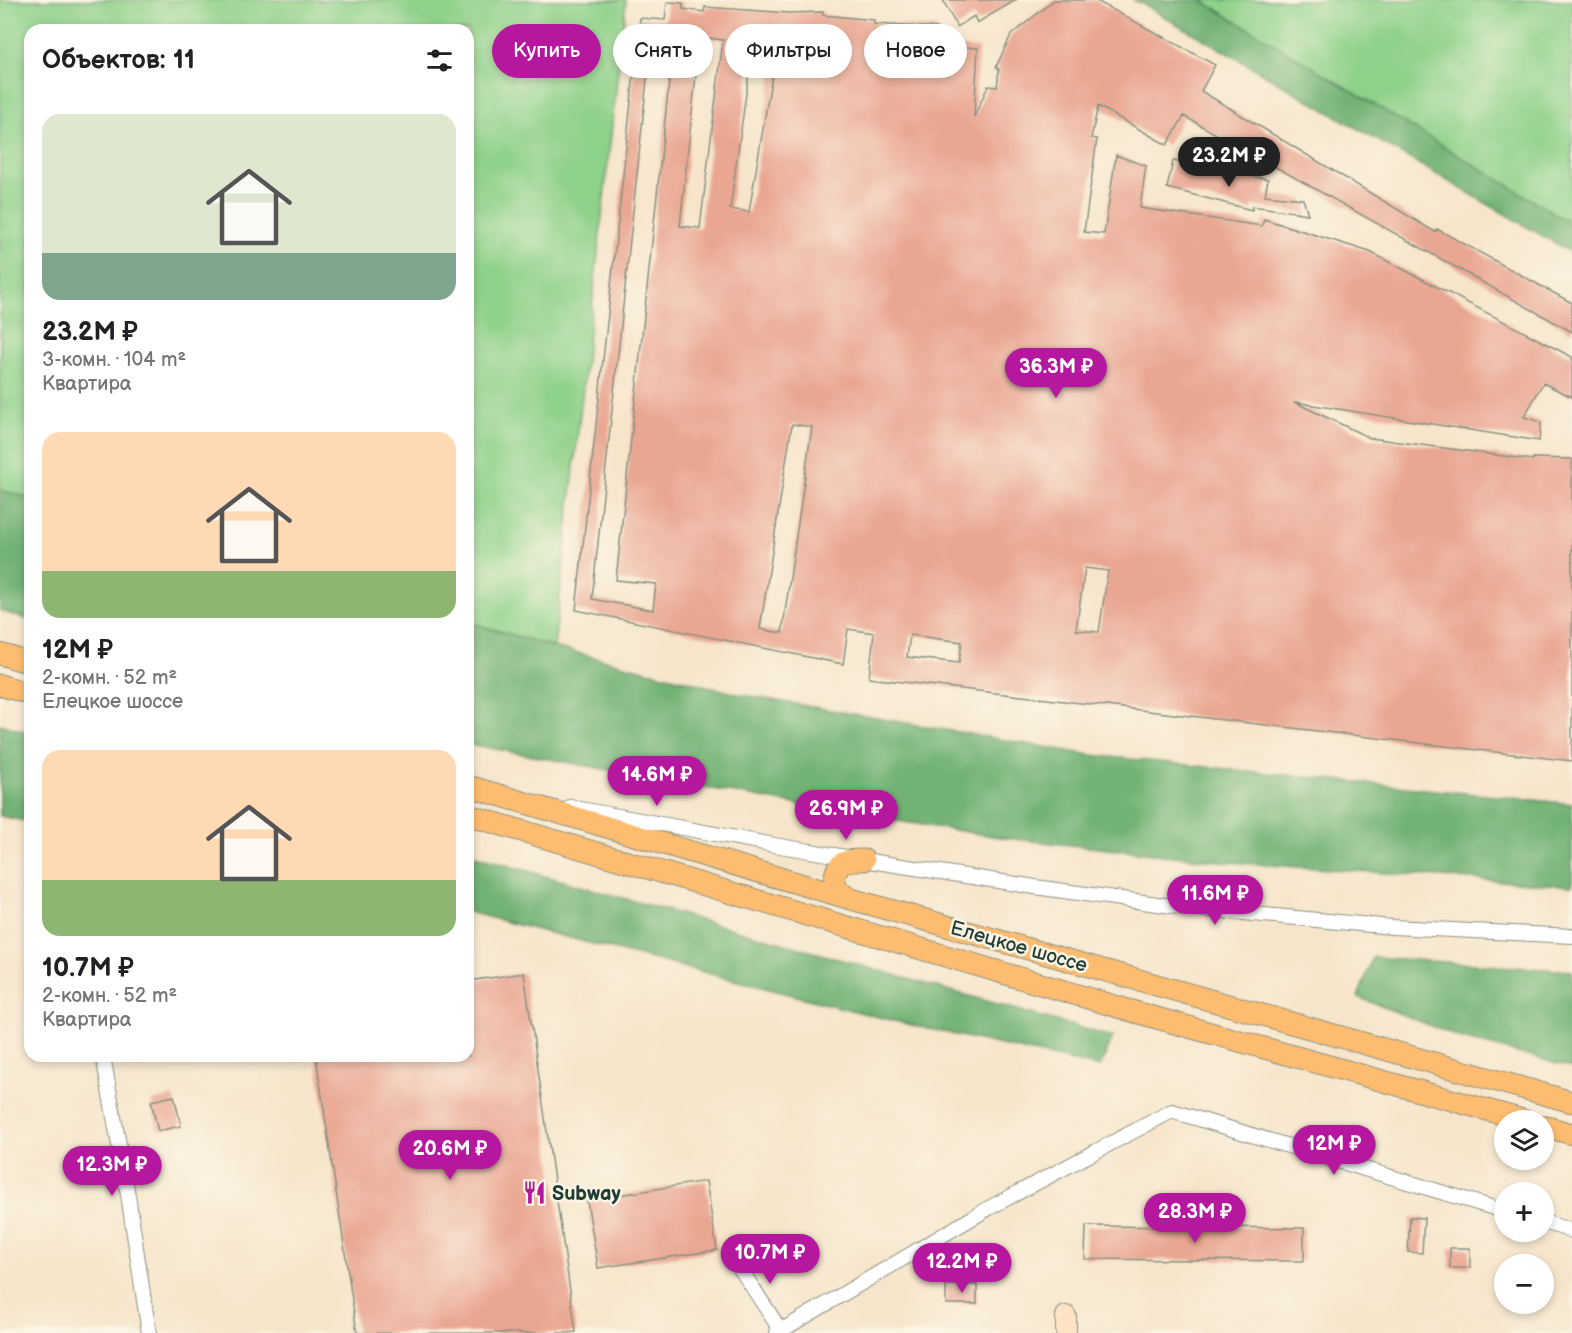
<!DOCTYPE html>
<html lang="ru">
<meta charset="utf-8">
<style>
:root{--surface:#fff;--page:#f2f2f2;--text:#202124;--muted:#757577;--accent:#b5179e}
body{margin:0;font-family:"Balsamiq Sans",sans-serif;background:var(--page);color:var(--text);height:100vh;display:flex;flex-direction:column;font-size:22px;white-space:nowrap}
*{box-sizing:border-box;margin:0}
p{font-size:20px;color:var(--muted)}
.icon{flex:none;width:33px;height:33px;fill:none;stroke:currentColor;stroke-width:2;stroke-linecap:round;stroke-linejoin:round}
.map{position:relative;flex:1;overflow:hidden}
.details{position:absolute;left:24px;top:24px;width:450px;height:1038px;display:flex;flex-direction:column;background:var(--surface);border-radius:18px;box-shadow:0 3px 9px #0003}
.details>*{flex:none}
.banner{position:absolute;left:492px;top:24px;width:570px;height:54px;display:flex;gap:12px}
.controls{position:absolute;left:1494px;top:1110px;display:grid;gap:12px}
.controls a{display:grid;place-items:center;width:60px;height:60px;border-radius:50%;background:var(--surface);box-shadow:0 3px 9px #0003;font-size:30px}
.price{position:absolute;translate:-50% -51px;padding:0 14px;border-radius:21px;background:var(--accent);color:#fff;font-size:20px;line-height:39px;filter:drop-shadow(0 2px 3px #0008)}
.price::after{content:'';position:absolute;left:50%;top:36px;width:18px;height:14px;margin-left:-9px;background:inherit;clip-path:polygon(0 0,100% 0,50% 100%)}
.price.current{background:#222;color:#fff}
ul{padding:0;list-style:none}
li{display:grid;align-content:center;gap:12px;height:318px;padding:0 18px}
li span{display:grid;place-items:center;height:186px;border-radius:18px;color:#555}
li>.icon{margin-inline-start:auto}
span .icon{width:108px;height:108px;fill:#fffc;stroke-width:1}
li b{font-size:26px}
h2{display:flex;justify-content:space-between;align-items:center;height:72px;padding:0 18px;font-size:26px}
.chip{padding:0 21px;border-radius:27px;background:var(--surface);box-shadow:0 3px 9px #0003;font-size:21px;line-height:54px}
.chip.current{background:var(--accent);color:#fff}
.map>svg:first-child{display:block}
.green{fill:#8ed189;stroke:#56875e;stroke-width:1.5}
.forest{fill:#72b375;stroke:#487854;stroke-width:1.5}
.building{fill:#e9a691;fill-rule:evenodd}
.lines{fill:none;stroke-linecap:round;stroke-linejoin:round}
.street-casing{stroke:#8a9180;stroke-width:16}
.secondary-casing{stroke:#8a9180;stroke-width:22}
.primary-casing{stroke:#8a9180;stroke-width:23}
.street{stroke:#fff;stroke-width:14}
.secondary{stroke:#fee4c5;stroke-width:20}
.primary{stroke:#fdbc6f;stroke-width:21}
.labels{text-anchor:middle;stroke-width:5;stroke-linejoin:round;paint-order:stroke}
.street-label{font-size:20px;fill:#1f3d34;stroke:#fcf5e5}
.poi-label{font-size:20px;font-weight:bold;fill:#1f3d34;stroke:#fcf5e5;text-anchor:start}
</style>
<div class="map">
<svg width="1572" height="1333" viewBox="0 0 1572 1333">
<rect width="100%" height="100%" fill="#fcf5e5"/>
<filter id="ink" filterUnits="userSpaceOnUse"><feTurbulence type="fractalNoise" baseFrequency=".0167" numOctaves="2"/><feDisplacementMap in="SourceGraphic" scale="12" xChannelSelector="R" yChannelSelector="G"/><feConvolveMatrix kernelMatrix="1 2 1 2 8 2 1 2 1" color-interpolation-filters="sRGB"/></filter>
<filter id="wash" filterUnits="userSpaceOnUse"><feTurbulence type="fractalNoise" baseFrequency=".008" numOctaves="4" result="noise"/><feDisplacementMap in="SourceGraphic" scale="24" xChannelSelector="R" yChannelSelector="G"/><feGaussianBlur stdDeviation="1.35" result="paint"/><feColorMatrix in="noise" values="0 0 0 0 0 0 0 0 0 0 0 0 0 0 0 0 0 1.4 0 .05"/><feComposite in="paint" operator="in"/></filter>
<g filter="url(#wash)">
<rect width="100%" height="100%" fill="#f6e5cb"/>
<path class="green" d="M0 0H626L554 647 468 622V30H30V498L0 490Z
M1201 0H1572V224Z"/>
<path class="forest" d="M1132 0H1201L1572 224V253L1141 3Z
M0 490 30 498V620L0 611Z
M468 622 554 647 738 694 1091 755 1572 804V886L1229 862 1005 838 816 808 468 744Z
M0 724 24 731 30 745V822L0 816Z
M468 854 1113 1037 1100 1067 894 1021 468 912Z
M1373 957 1572 971V1068L1459 1037 1358 997Z"/>
<g id="blocks">
<path class="building" d="M943 0H1016L977 23 974 16 957 27Z
M1054 0H1095L1215 65 1201 91 1435 232 1437 229 1572 303V332L1184 116 1167 145 1098 106 1091 138 1097 139 1084 232 1104 234 1116 155 1146 166 1140 208 1262 226 1264 219 1370 252 1572 357V397L1543 383 1524 417 1541 422 1539 441 1294 402 1370 438 1533 460V458L1572 459V761L869 678 874 633 848 629 843 664 576 610 640 18 665 20 667 2 683 3V9L704 12 705 7 789 13 823 12V15L874 20V24L937 28 938 39 928 44 978 48 974 117 988 86 997 87 999 69 996 67 1011 35ZM652 32 674 35 616 580 656 584 653 610 592 599ZM700 37 723 40 700 228 680 226ZM753 43 789 47 786 71 773 69 749 212 730 209ZM792 424 812 427 782 633 760 629ZM1085 568 1108 571 1099 632 1076 630ZM910 635 962 642 959 663 907 657Z
M1173 161 1268 179 1265 195 1303 199 1308 214 1252 206V210L1167 188Z
M524 973 576 1332 566 1333H357L316 1056H468V981Z
M174 1096 181 1126 158 1131 151 1101Z
M706 1181 717 1250 598 1268 587 1200Z
M1410 1217 1424 1218 1422 1253 1408 1252Z
M1086 1226 1304 1228V1261L1085 1259Z
M1450 1248H1470V1268H1450Z
M946 1285H977V1304H946Z"/>
</g>
</g>
<g filter="url(#ink)">
<use href="#blocks" fill-opacity="0" stroke="#8a9180" stroke-width="1.5"/>
<g class="lines">
<defs>
<path id="street" d="M570 807 774 845 864 860 1035 887 1179 907 1392 927 1572 936
M103 1056 128 1195 149 1333
M1544 1222 1572 1231
M732 1256 781 1331
M777 1333 989 1208 1172 1111 1504 1211"/>
<path id="secondary" d="M1066 1333V1316"/>
<path id="primary" d="M0 654 30 663
M0 685 30 694
M468 786 851 899 1572 1102
M468 815 1135 1012 1523 1120
M850 898C846 896 841 893 838 889 831 879 836 864 848 861 853 860 859 860 864 860
M1544 1126 1572 1134"/>
</defs>
<use href="#street" class="street-casing"/>
<use href="#secondary" class="secondary-casing"/>
<use href="#primary" class="primary-casing"/>
<use href="#street" class="street"/>
<use href="#secondary" class="secondary"/>
<use href="#primary" class="primary"/>
</g>
</g>
<defs>
<symbol id="restaurant-bare" viewBox="-9 -9 18 18"><path d="M-5-6h1v4h1v-4h1v4h1v-4h1v5L-1.5 .5V6h-2V.5L-5-1ZM5-6V6H3V1.5H1.5Q1.5-4 5-6Z" fill="#b5179e" stroke="#fcf5e5" stroke-width="2.5" paint-order="stroke"/></symbol>
</defs>
<g fill-rule="evenodd">
<use href="#restaurant-bare" x="518" y="1176" width="33" height="33"/>
</g>
<g class="labels">
<g class="street-label">
<text transform="translate(1019 946) rotate(16)" y="7">Елецкое шоссе</text>
</g>
<g class="poi-label">
<text x="552" y="1200">Subway</text>
</g>
</g>
</svg>
<div class="controls">
<a><svg class="icon" aria-label="layers" viewBox="0 0 24 24"><path d="M12 4l9 5-9 5-9-5zM3 14l9 5 9-5"/></svg></a>
<a>+</a>
<a>−</a>
</div>
<b class="price current" style="left:1229px;top:188px">23.2M ₽</b>
<b class="price" style="left:1056px;top:399px">36.3M ₽</b>
<b class="price" style="left:657px;top:807px">14.6M ₽</b>
<b class="price" style="left:846px;top:841px">26.9M ₽</b>
<b class="price" style="left:1215px;top:926px">11.6M ₽</b>
<b class="price" style="left:1334px;top:1176px">12M ₽</b>
<b class="price" style="left:450px;top:1181px">20.6M ₽</b>
<b class="price" style="left:112px;top:1197px">12.3M ₽</b>
<b class="price" style="left:1195px;top:1244px">28.3M ₽</b>
<b class="price" style="left:770px;top:1285px">10.7M ₽</b>
<b class="price" style="left:962px;top:1294px">12.2M ₽</b>
<div class="banner">
<a class="chip current">Купить</a>
<a class="chip">Снять</a>
<a class="chip">Фильтры</a>
<a class="chip">Новое</a>
</div>
<section class="details">
<h2>Объектов: 11<svg class="icon" aria-label="filters" viewBox="0 0 24 24"><path d="M4 7h16M4 17h16"/><circle cx="9" cy="7" r="2"/><circle cx="15" cy="17" r="2"/></svg></h2>
<ul>
<li><span style="background:linear-gradient(#dfe7d0 75%,#7fa58c 0)"><svg class="icon" aria-label="home" viewBox="0 0 24 24"><path d="M3 11l9-7 9 7M6 9v11h12V9"/></svg></span><div><b>23.2M ₽</b><p>3-комн. · 104 m²</p><p>Квартира</p></div></li>
<li><span style="background:linear-gradient(#ffd9b3 75%,#8fb573 0)"><svg class="icon" aria-label="home" viewBox="0 0 24 24"><path d="M3 11l9-7 9 7M6 9v11h12V9"/></svg></span><div><b>12M ₽</b><p>2-комн. · 52 m²</p><p>Елецкое шоссе</p></div></li>
<li><span style="background:linear-gradient(#ffd9b3 70%,#8fb573 0)"><svg class="icon" aria-label="home" viewBox="0 0 24 24"><path d="M3 11l9-7 9 7M6 9v11h12V9"/></svg></span><div><b>10.7M ₽</b><p>2-комн. · 52 m²</p><p>Квартира</p></div></li>
</ul>
</section>
</div>
